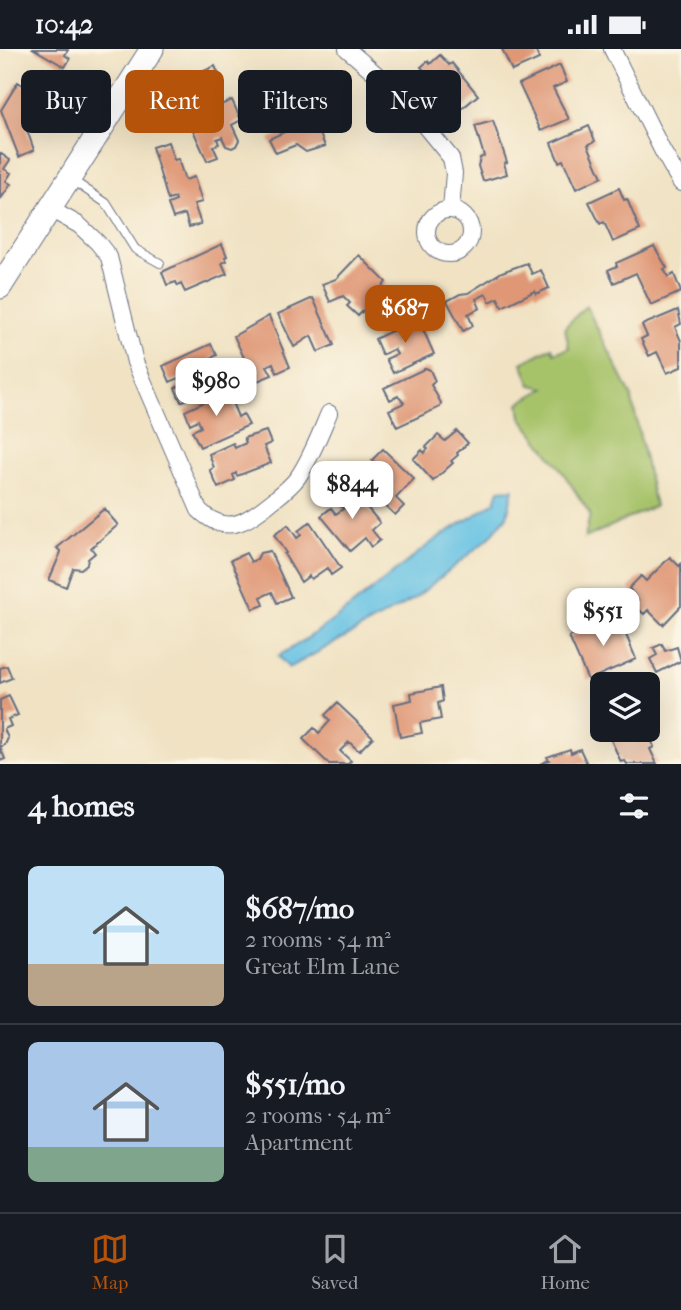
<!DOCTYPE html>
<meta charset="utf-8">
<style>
:root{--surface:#171b24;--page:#242831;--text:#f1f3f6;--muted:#9ea1a6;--line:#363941;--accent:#b45309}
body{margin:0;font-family:"IM FELL French Canon",serif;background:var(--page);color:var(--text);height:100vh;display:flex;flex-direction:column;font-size:26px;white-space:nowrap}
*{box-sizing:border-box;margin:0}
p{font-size:23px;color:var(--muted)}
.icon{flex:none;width:38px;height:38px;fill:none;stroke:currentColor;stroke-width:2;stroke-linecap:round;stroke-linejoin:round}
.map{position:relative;height:715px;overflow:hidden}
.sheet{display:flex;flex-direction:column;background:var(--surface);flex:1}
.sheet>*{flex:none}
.top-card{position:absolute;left:21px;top:21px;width:640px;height:63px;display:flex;gap:14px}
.buttons{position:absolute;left:590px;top:623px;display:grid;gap:14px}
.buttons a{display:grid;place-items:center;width:70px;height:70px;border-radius:10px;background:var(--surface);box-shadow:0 7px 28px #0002;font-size:35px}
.price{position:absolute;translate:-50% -60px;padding:0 16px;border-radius:14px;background:#fff;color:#222;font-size:23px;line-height:46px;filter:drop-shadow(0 2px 4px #0008)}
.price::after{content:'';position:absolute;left:50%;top:42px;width:21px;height:16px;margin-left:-10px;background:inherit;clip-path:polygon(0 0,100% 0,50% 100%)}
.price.on{background:var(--accent);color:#fff}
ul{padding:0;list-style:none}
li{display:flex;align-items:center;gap:21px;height:175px;padding:0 28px}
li+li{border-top:2px solid var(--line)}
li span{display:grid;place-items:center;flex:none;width:196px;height:140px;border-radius:10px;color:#555}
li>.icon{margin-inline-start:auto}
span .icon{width:84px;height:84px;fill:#fffc;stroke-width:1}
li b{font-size:30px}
h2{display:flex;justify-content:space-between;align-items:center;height:84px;padding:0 28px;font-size:30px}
.chip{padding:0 24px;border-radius:10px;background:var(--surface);box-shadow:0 7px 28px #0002;font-size:24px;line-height:63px}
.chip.on{background:var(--accent);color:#fff}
.status{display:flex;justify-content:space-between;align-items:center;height:49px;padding:0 35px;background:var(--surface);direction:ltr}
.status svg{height:19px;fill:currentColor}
.tabs{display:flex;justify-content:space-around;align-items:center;height:98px;border-top:2px solid var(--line);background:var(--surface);font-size:19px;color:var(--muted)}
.tabs a{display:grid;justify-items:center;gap:4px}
.tabs .on{color:var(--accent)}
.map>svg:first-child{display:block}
.green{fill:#a7c36a;stroke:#617964;stroke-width:2}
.water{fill:#66c2e4;stroke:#4078a1;stroke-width:2}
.building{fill:#df9776}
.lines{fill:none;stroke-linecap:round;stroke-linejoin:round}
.lane-casing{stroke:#666e81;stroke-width:10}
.street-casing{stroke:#666e81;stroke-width:18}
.secondary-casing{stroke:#666e81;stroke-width:25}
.lane{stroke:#fff;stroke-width:8}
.street{stroke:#fff;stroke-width:16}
.secondary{stroke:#fff;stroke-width:23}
</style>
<div class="status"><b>10:42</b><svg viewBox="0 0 49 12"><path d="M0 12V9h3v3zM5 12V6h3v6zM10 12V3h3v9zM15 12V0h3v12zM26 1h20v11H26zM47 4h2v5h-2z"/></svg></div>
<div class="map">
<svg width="681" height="715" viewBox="0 0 681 715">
<rect width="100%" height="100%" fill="#fcf5e5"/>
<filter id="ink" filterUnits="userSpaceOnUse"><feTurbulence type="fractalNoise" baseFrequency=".0143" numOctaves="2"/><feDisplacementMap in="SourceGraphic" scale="14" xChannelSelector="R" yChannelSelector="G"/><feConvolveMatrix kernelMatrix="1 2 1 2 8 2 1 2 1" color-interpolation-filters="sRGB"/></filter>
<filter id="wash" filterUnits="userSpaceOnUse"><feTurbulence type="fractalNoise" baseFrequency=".00686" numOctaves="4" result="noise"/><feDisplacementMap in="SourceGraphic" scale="28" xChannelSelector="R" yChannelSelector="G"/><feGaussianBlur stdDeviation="1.57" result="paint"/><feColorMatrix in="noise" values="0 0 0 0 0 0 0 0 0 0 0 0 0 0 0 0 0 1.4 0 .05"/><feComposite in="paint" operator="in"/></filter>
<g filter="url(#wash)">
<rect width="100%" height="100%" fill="#f0e2c3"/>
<path class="green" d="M586 257 631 346 655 457 585 489 590 465 562 422 521 368 519 354 545 339 531 336 522 314 552 298 554 304 569 299 565 278Z"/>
<path class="water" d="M513 440 507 467 489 489 414 550 289 619 278 607C332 577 378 535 427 497 448 481 473 468 495 453L499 441Z"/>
<g id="blocks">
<path class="building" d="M34 0H66L68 1 65 6 70 10 65 18Z
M502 0H535L539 10 512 22Z
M440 6 449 16 452 14 478 46 457 64 445 50 446 48 422 22 424 21 421 18 428 12 430 15Z
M560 16 567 33 553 39 569 70 541 82 519 35Z
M215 17 222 33 206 40 214 59 232 51 241 71 232 76 239 91 236 97 232 99 226 97 222 88 217 90 219 95 213 97 218 108 207 112 192 79 207 72 192 38 197 25Z
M18 33 46 51 38 63 39 76 29 77 27 81 34 101 19 108 1 61Z
M303 46 307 55 320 49 326 62 313 68 325 97 306 103 296 96 276 104 269 90 293 79 291 75 297 68 289 53Z
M493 72 507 113 504 114 507 125 483 132 478 117 480 109 484 107 475 77Z
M589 77 595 92 588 96 602 128 576 140 563 111 559 113 551 94Z
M168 93 174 111 178 110 185 131 194 128 202 153 194 155 201 175 189 178 185 165 173 169 168 155 176 152 175 149 168 151 152 98Z
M0 104 10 111 4 120 11 124 6 132 11 135 0 151Z
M619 139 624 151 627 150 640 181 613 193 604 173 600 175 589 153Z
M222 195 227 207 225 208 227 212 222 214 227 225 185 243 181 235 178 237 176 233 167 236 162 223Z
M654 197 667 219 664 220 668 228 674 225 681 243 651 256 636 224 614 234 608 221 617 217 616 214Z
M359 206 386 233 382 238 384 240 358 267 347 257 350 254 343 247 330 253 322 235 336 230Z
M527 214 532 225 541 221 549 239 536 245 535 242 502 258 498 249 490 253 486 245 476 250 480 259 468 265 473 277 463 282 447 252 460 245 468 244 502 223Z
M313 249 334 296 318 303 311 287 294 298 278 265Z
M678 261 681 275 675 278 681 292V318L667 324 657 303 649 307 641 290 647 287 642 276Z
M269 267 290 318 277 324 273 314 267 317 272 326 255 333 234 287Z
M418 269 434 305 393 324 386 310 397 305 394 300 382 306 375 290Z
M211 295 217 306 211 309 216 321 222 318 228 331 181 353 175 339 182 336 179 329 170 333 163 317Z
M426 319 430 321 435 332 431 336 441 354 440 358 397 378 389 361 404 354 398 347 390 351 384 339Z
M232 340 238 353 233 356 238 368 243 365 249 376 200 398 192 382 201 378 198 371 190 375 185 362Z
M266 382 271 394 264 397 271 414 237 427 236 424 233 426 235 431 218 439 210 421 214 419 209 405 233 394 235 399 246 394 244 389Z
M457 382 468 394 457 404 458 406 451 412 453 414 433 432 413 410 422 401 424 404 428 400 426 398 438 386 445 392Z
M383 400 414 430 396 449 404 457 395 466 355 428 367 415 375 423 379 418 372 411Z
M350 438 380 474 372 481 380 491 371 498 365 489 350 502 321 467 331 459 336 465 343 460 335 450Z
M104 460 118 476 91 499 95 504 88 510 87 515 81 520 73 519 66 538 49 531 61 503 57 499Z
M310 473 341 519 331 526 327 519 311 530 309 527 301 533 284 505 286 504 274 486 288 476 297 489 301 486 298 482Z
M270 502 291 548 277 554 272 543 261 548 264 556 253 560 231 511 246 504 251 513 257 510 260 504Z
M670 508 679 517 681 515V557L663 576 648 561 644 565 633 555 638 551 629 539 641 527 646 532Z
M618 566 636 610 588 631 569 588Z
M662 595 665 602 677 598 681 612 657 624 650 610 657 606 653 599Z
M7 617 12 629 0 634V619Z
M441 638 443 652 438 654 441 670 420 674 422 684 400 688 394 655 412 651 411 644Z
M9 647 18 666 8 670 11 677 4 680 8 689 5 696 0 698 5 710 0 712V651Z
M337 654 373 688 359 702 349 693 340 702 351 712 348 715H329L303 690 314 679 319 684 330 672 325 666Z
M634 681H647L654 698 650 700 657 715H627L625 712 621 713 611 691Z
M570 700 571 704 580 700 587 715H540L549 711 547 708Z"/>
</g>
</g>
<g filter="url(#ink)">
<use href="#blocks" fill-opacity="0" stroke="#666e81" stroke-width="2"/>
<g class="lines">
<defs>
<path id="lane" d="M72 131 106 154 135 200 160 214"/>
<path id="street" d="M347 0 397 43 451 109 454 124 451 161
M612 0 662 101 681 134
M50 160 79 176 98 194 109 208 135 313 199 461C226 487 245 474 270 454 280 446 291 438 298 428 311 409 320 385 329 364
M427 183a22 22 0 1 1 44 0a22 22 0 1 1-44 0Z"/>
<path id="secondary" d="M0 238 152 0"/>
</defs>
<use href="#lane" class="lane-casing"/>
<use href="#street" class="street-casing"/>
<use href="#secondary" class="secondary-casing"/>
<use href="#lane" class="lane"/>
<use href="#street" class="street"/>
<use href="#secondary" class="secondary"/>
</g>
</g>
</svg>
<div class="buttons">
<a><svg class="icon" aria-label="layers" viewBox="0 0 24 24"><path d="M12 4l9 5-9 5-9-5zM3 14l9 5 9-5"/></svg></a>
</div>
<b class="price on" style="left:405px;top:296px">$687</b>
<b class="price" style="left:216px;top:369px">$980</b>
<b class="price" style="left:352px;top:472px">$844</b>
<b class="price" style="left:603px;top:599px">$551</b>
<div class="top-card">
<a class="chip">Buy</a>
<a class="chip on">Rent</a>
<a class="chip">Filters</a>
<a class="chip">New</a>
</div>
</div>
<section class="sheet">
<h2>4 homes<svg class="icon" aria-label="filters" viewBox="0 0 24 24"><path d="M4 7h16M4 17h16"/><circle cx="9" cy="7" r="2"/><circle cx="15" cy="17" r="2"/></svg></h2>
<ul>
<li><span style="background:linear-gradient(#bfe0f5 70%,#b9a48a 0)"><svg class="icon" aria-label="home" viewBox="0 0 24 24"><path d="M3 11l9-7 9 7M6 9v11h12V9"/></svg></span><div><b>$687/mo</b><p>2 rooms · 54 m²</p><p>Great Elm Lane</p></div></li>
<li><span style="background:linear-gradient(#a9c7e8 75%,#7fa58c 0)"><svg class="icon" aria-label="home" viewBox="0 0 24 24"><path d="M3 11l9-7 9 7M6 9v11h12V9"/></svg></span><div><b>$551/mo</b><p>2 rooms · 54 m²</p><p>Apartment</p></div></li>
</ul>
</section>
<nav class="tabs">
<a class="on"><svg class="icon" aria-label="map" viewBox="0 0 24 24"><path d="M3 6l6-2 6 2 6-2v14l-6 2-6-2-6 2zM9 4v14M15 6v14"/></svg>Map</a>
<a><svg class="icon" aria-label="saved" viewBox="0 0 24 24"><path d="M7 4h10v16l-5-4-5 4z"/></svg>Saved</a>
<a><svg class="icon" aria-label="home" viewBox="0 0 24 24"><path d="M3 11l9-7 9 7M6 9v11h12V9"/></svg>Home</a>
</nav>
